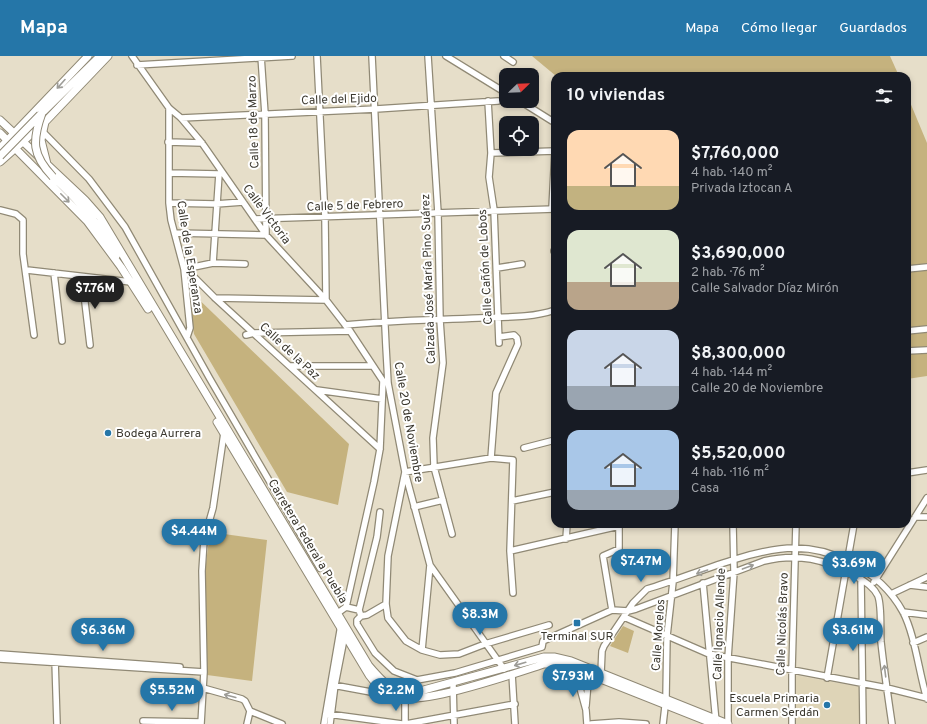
<!DOCTYPE html>
<html lang="es">
<meta charset="utf-8">
<style>
:root{--surface:#171b24;--page:#242831;--text:#f1f3f6;--muted:#9ea1a6;--accent:#2576a8}
body{margin:0;font-family:Overpass,sans-serif;background:var(--page);color:var(--text);height:100vh;display:flex;flex-direction:column;font-size:15px;white-space:nowrap}
*{box-sizing:border-box;margin:0}
p{font-size:13px;color:var(--muted)}
.icon{flex:none;width:22px;height:22px;fill:none;stroke:currentColor;stroke-width:2;stroke-linecap:round;stroke-linejoin:round}
.map{position:relative;flex:1;overflow:hidden}
.details{position:absolute;left:551px;top:16px;width:360px;height:456px;display:flex;flex-direction:column;background:var(--surface);border-radius:12px;box-shadow:0 2px 6px #0003}
.details>*{flex:none}
.needle{width:26px;rotate:67deg}
.controls{position:absolute;left:499px;top:12px;display:grid;gap:8px}
.controls a{display:grid;place-items:center;width:40px;height:40px;border-radius:8px;background:var(--surface);box-shadow:0 2px 6px #0003;font-size:20px}
.price{position:absolute;translate:-50% -34px;padding:0 9px;border-radius:14px;background:var(--accent);color:#fff;font-size:13px;line-height:26px;filter:drop-shadow(0 1px 2px #0008)}
.price::after{content:'';position:absolute;left:50%;top:24px;width:12px;height:9px;margin-left:-6px;background:inherit;clip-path:polygon(0 0,100% 0,50% 100%)}
.price.selected{background:#222;color:#fff}
ul{padding:0;list-style:none}
li{display:flex;align-items:center;gap:12px;height:100px;padding:0 16px}
li span{display:grid;place-items:center;flex:none;width:112px;height:80px;border-radius:12px;color:#555}
li>.icon{margin-inline-start:auto}
span .icon{width:48px;height:48px;fill:#fffc;stroke-width:1}
li b{font-size:17px}
h2{display:flex;justify-content:space-between;align-items:center;height:48px;padding:0 16px;font-size:17px}
header{display:flex;align-items:center;gap:24px;box-sizing:border-box;height:56px;padding:0 20px;background:var(--accent);color:#fff}
header strong{font-size:19px}
nav{display:flex;gap:22px;margin-inline-start:auto;font-size:14px}
.map>svg:first-child{display:block}
.built{fill:#ded4b7}
.green{fill:#c5b27e}
.lines{fill:none;stroke-linecap:round;stroke-linejoin:round}
.minor-casing{stroke:#908975;stroke-width:8}
.major-casing{stroke:#908975;stroke-width:9}
.minor{stroke:#fff;stroke-width:5.5}
.major{stroke:#fff;stroke-width:7}
.major-bridge-casing{stroke:#908975;stroke-width:9;stroke-linecap:butt}
.major-bridge{stroke:#fff;stroke-width:7}
.oneway{stroke:#9d9c97}
.poi-dot{fill:#2576a8;stroke:#fff;stroke-width:1.5}
.labels{text-anchor:middle;stroke-width:4;stroke-linejoin:round;paint-order:stroke}
.street-label{font-size:12px;fill:#3b382f;stroke:#fff}
.poi-label{font-size:12px;fill:#3b382f;stroke:#fff;text-anchor:start}
</style>
<header>
<strong>Mapa</strong>
<nav><a>Mapa</a><a>Cómo llegar</a><a>Guardados</a></nav>
</header>
<div class="map">
<svg width="927" height="668" viewBox="0 0 927 668">
<rect width="100%" height="100%" fill="#e6dec9"/>
<path class="built" d="M794 619 860 631V668H794Z"/>
<path class="green" d="M532 0H890L899 20H556Z
M907 39 927 87V320L907 323Z
M186 231 349 388 338 449 287 436 194 278Z
M210 476 267 484 252 625 207 619 205 515Z
M623 570 634 575 628 597 610 590Z"/>
<g class="lines">
<defs>
<path id="minor" d="M132 0 169 52 181 62 202 87 266 179 326 244 350 275 383 325 388 327
M372 0 386 291 388 327 405 416 430 509 504 613
M428 0 438 157 440 264 443 307 433 382 434 411 452 478
M446 0 506 37
M504 0 513 6
M137 9 292 0
M488 45 491 97 489 121 494 154 499 287
M520 45 552 65
M169 52V147L171 164 184 213 190 272 187 281
M181 62 376 53 498 45
M42 75 89 123 125 171 210 323 320 512
M168 86 202 87
M491 97 555 95 552 152
M169 117 219 118 222 116
M169 147 216 148 243 146
M0 154 16 158 23 164V198L34 279
M255 163 555 153
M175 177 266 179 265 58 261 0
M554 195H555
M213 207 245 208
M497 212 522 208
M184 213 213 207 219 118
M186 213 215 242 380 393
M907 213 927 211
M27 214 131 226 133 225
M54 217 62 285
M82 221 90 289
M215 242 326 244 325 162 317 0
M345 269C390 264 434 264 479 262 504 261 532 262 555 254
M907 275 927 273
M246 279 254 277 350 275
M907 295 927 294
M290 310H373
M317 334 382 343
M524 392 555 384
M491 402 496 337 518 288 517 282 514 279 499 281
M907 417 927 414
M512 445 555 436
M414 451 443 444
M915 461H927
M566 483 567 468
M510 495 619 470
M861 523 863 668
M874 526 927 442
M703 527 716 666
M910 529 927 531
M513 537 510 495 513 404 491 402 405 416 388 500 386 548 388 562 406 585 422 594 440 599 459 598 485 588 549 569
M891 538 927 521
M346 551 359 554 361 560 367 559 386 548
M359 554 377 481 380 456
M612 554 603 500 619 493V468
M903 556 927 559
M335 559 346 551 374 426 380 393 383 325
M361 560 357 564V568L375 597 394 615 417 624 455 617 542 591 543 585 612 554 628 555 636 553 764 505C799 497 824 503 855 520 863 524 874 531 878 540 882 551 880 573 881 586 884 613 888 641 892 668
M624 561 709 598 887 632 927 642
M913 587 927 581
M422 594 430 509
M0 598 180 611
M0 603 204 616
M55 604 57 668
M574 610 586 654 587 668
M601 617 602 595 604 590 633 547 647 533C688 521 738 498 780 493 828 487 880 514 903 556 915 579 919 617 927 643
M512 618 515 668
M827 622 854 468
M453 627 454 668
M333 629 387 639
M203 632 242 643 245 645 250 655 282 668
M586 650 589 615
M328 658 402 668
M143 665 201 666
M201 668 204 616 202 515 204 484 213 452 224 377
M247 668 250 655
M324 668 341 569
M330 668 335 629 345 578
M405 668V638
M406 668 515 648
M591 668 619 666 646 668
M663 668 666 642 667 580 673 526 675 468
M728 668V602L734 516 733 468
M792 668V614L796 468"/>
<path id="major" d="M42 57 100 0
M0 64 85 144 100 161 369 610C387 631 392 637 420 635L544 601H554L571 605 728 668
M45 66 41 84 47 108
M0 77 87 165 121 211 148 253
M0 92 88 0
M0 106 45 66 108 0
M53 121C79 145 100 168 116 200
M217 366 369 619C376 628 383 637 394 641 421 650 513 618 544 608H553L573 612 714 668"/>
</defs>
<use href="#minor" class="minor-casing"/>
<use href="#major" class="major-casing"/>
<use href="#minor" class="minor"/>
<use href="#major" class="major"/>
<defs>
<path id="major-bridge" d="M42 57C32 85 32 99 53 121
M0 100 40 59"/>
</defs>
<use href="#major-bridge" class="major-bridge-casing"/>
<use href="#major-bridge" class="major-bridge"/>
</g>
<defs><path id="oneway-shaft" d="M-6 0H5M1.5-3L5.5 0L1.5 3" fill="none" stroke-width="1.6" stroke-linecap="round" stroke-linejoin="round"/></defs>
<g class="oneway">
<use href="#oneway-shaft" transform="translate(61 28) rotate(132)"/>
<use href="#oneway-shaft" transform="translate(65 142) rotate(45)"/>
<use href="#oneway-shaft" transform="translate(748 511) rotate(-20)"/>
<use href="#oneway-shaft" transform="translate(702 516) rotate(161)"/>
<use href="#oneway-shaft" transform="translate(520 608) rotate(164)"/>
<use href="#oneway-shaft" transform="translate(885 615) rotate(-97)"/>
<use href="#oneway-shaft" transform="translate(230 640) rotate(-165)"/>
</g>
<g class="poi-dot">
<circle cx="108" cy="377" r="4"/>
<rect x="573" y="563" width="8" height="8" rx="2"/>
<circle cx="827" cy="649" r="4"/>
</g>
<g class="labels">
<g class="street-label">
<text transform="translate(339 43) rotate(-2)" y="4">Calle del Ejido</text>
<text transform="translate(253 66) rotate(-92)" y="4">Calle 18 de Marzo</text>
<text transform="translate(355 149) rotate(-2)" y="4">Calle 5 de Febrero</text>
<text transform="translate(267 158) rotate(53)" y="4">Calle Victoria</text>
<text transform="translate(190 201) rotate(81)" y="4">Calle de la Esperanza</text>
<text transform="translate(485 211) rotate(-93)" y="4">Calle Cañón de Lobos</text>
<text transform="translate(428 223) rotate(-92)" y="4">Calzada José María Pino Suárez</text>
<text transform="translate(290 295) rotate(43)" y="4">Calle de la Paz</text>
<text transform="translate(409 366) rotate(80)" y="4">Calle 20 de Noviembre</text>
<text transform="translate(308 485) rotate(59)" y="4">Carretera Federal a Puebla</text>
<text transform="translate(719 568) rotate(-88)" y="4">Calle Ignacio Allende</text>
<text transform="translate(782 568) rotate(-88)" y="4">Calle Nicolás Bravo</text>
<text transform="translate(658 579) rotate(-86)" y="4">Calle Morelos</text>
</g>
<g class="poi-label">
<text x="116" y="381">Bodega Aurrera</text>
<text x="577" y="584" text-anchor="middle">Terminal SUR</text>
<text x="819" y="646" text-anchor="end">Escuela Primaria<tspan x="819" dy="14">Carmen Serdán</tspan></text>
</g>
</g>
</svg>
<div class="controls">
<a><svg class="needle" viewBox="-14 -14 28 28"><path d="M0-13l5 13h-10z" fill="#e53935"/><path d="M0 13l5-13h-10z" fill="#9ea1a6"/></svg></a>
<a><svg class="icon" aria-label="locate" viewBox="0 0 24 24"><circle cx="12" cy="12" r="6"/><path d="M12 2v4M12 18v4M2 12h4M18 12h4"/></svg></a>
</div>
<b class="price selected" style="left:95px;top:254px">$7.76M</b>
<b class="price" style="left:194px;top:497px">$4.44M</b>
<b class="price" style="left:641px;top:527px">$7.47M</b>
<b class="price" style="left:854px;top:529px">$3.69M</b>
<b class="price" style="left:480px;top:580px">$8.3M</b>
<b class="price" style="left:103px;top:596px">$6.36M</b>
<b class="price" style="left:853px;top:596px">$3.61M</b>
<b class="price" style="left:573px;top:642px">$7.93M</b>
<b class="price" style="left:172px;top:656px">$5.52M</b>
<b class="price" style="left:396px;top:656px">$2.2M</b>
<section class="details">
<h2>10 viviendas<svg class="icon" aria-label="filters" viewBox="0 0 24 24"><path d="M4 7h16M4 17h16"/><circle cx="9" cy="7" r="2"/><circle cx="15" cy="17" r="2"/></svg></h2>
<ul>
<li><span style="background:linear-gradient(#ffd9b3 70%,#c2b280 0)"><svg class="icon" aria-label="home" viewBox="0 0 24 24"><path d="M3 11l9-7 9 7M6 9v11h12V9"/></svg></span><div><b>$7,760,000</b><p>4 hab. · 140 m²</p><p>Privada Iztocan A</p></div></li>
<li><span style="background:linear-gradient(#dfe7d0 65%,#b9a48a 0)"><svg class="icon" aria-label="home" viewBox="0 0 24 24"><path d="M3 11l9-7 9 7M6 9v11h12V9"/></svg></span><div><b>$3,690,000</b><p>2 hab. · 76 m²</p><p>Calle Salvador Díaz Mirón</p></div></li>
<li><span style="background:linear-gradient(#c9d6e8 70%,#9aa5b1 0)"><svg class="icon" aria-label="home" viewBox="0 0 24 24"><path d="M3 11l9-7 9 7M6 9v11h12V9"/></svg></span><div><b>$8,300,000</b><p>4 hab. · 144 m²</p><p>Calle 20 de Noviembre</p></div></li>
<li><span style="background:linear-gradient(#a9c7e8 75%,#9aa5b1 0)"><svg class="icon" aria-label="home" viewBox="0 0 24 24"><path d="M3 11l9-7 9 7M6 9v11h12V9"/></svg></span><div><b>$5,520,000</b><p>4 hab. · 116 m²</p><p>Casa</p></div></li>
</ul>
</section>
</div>
